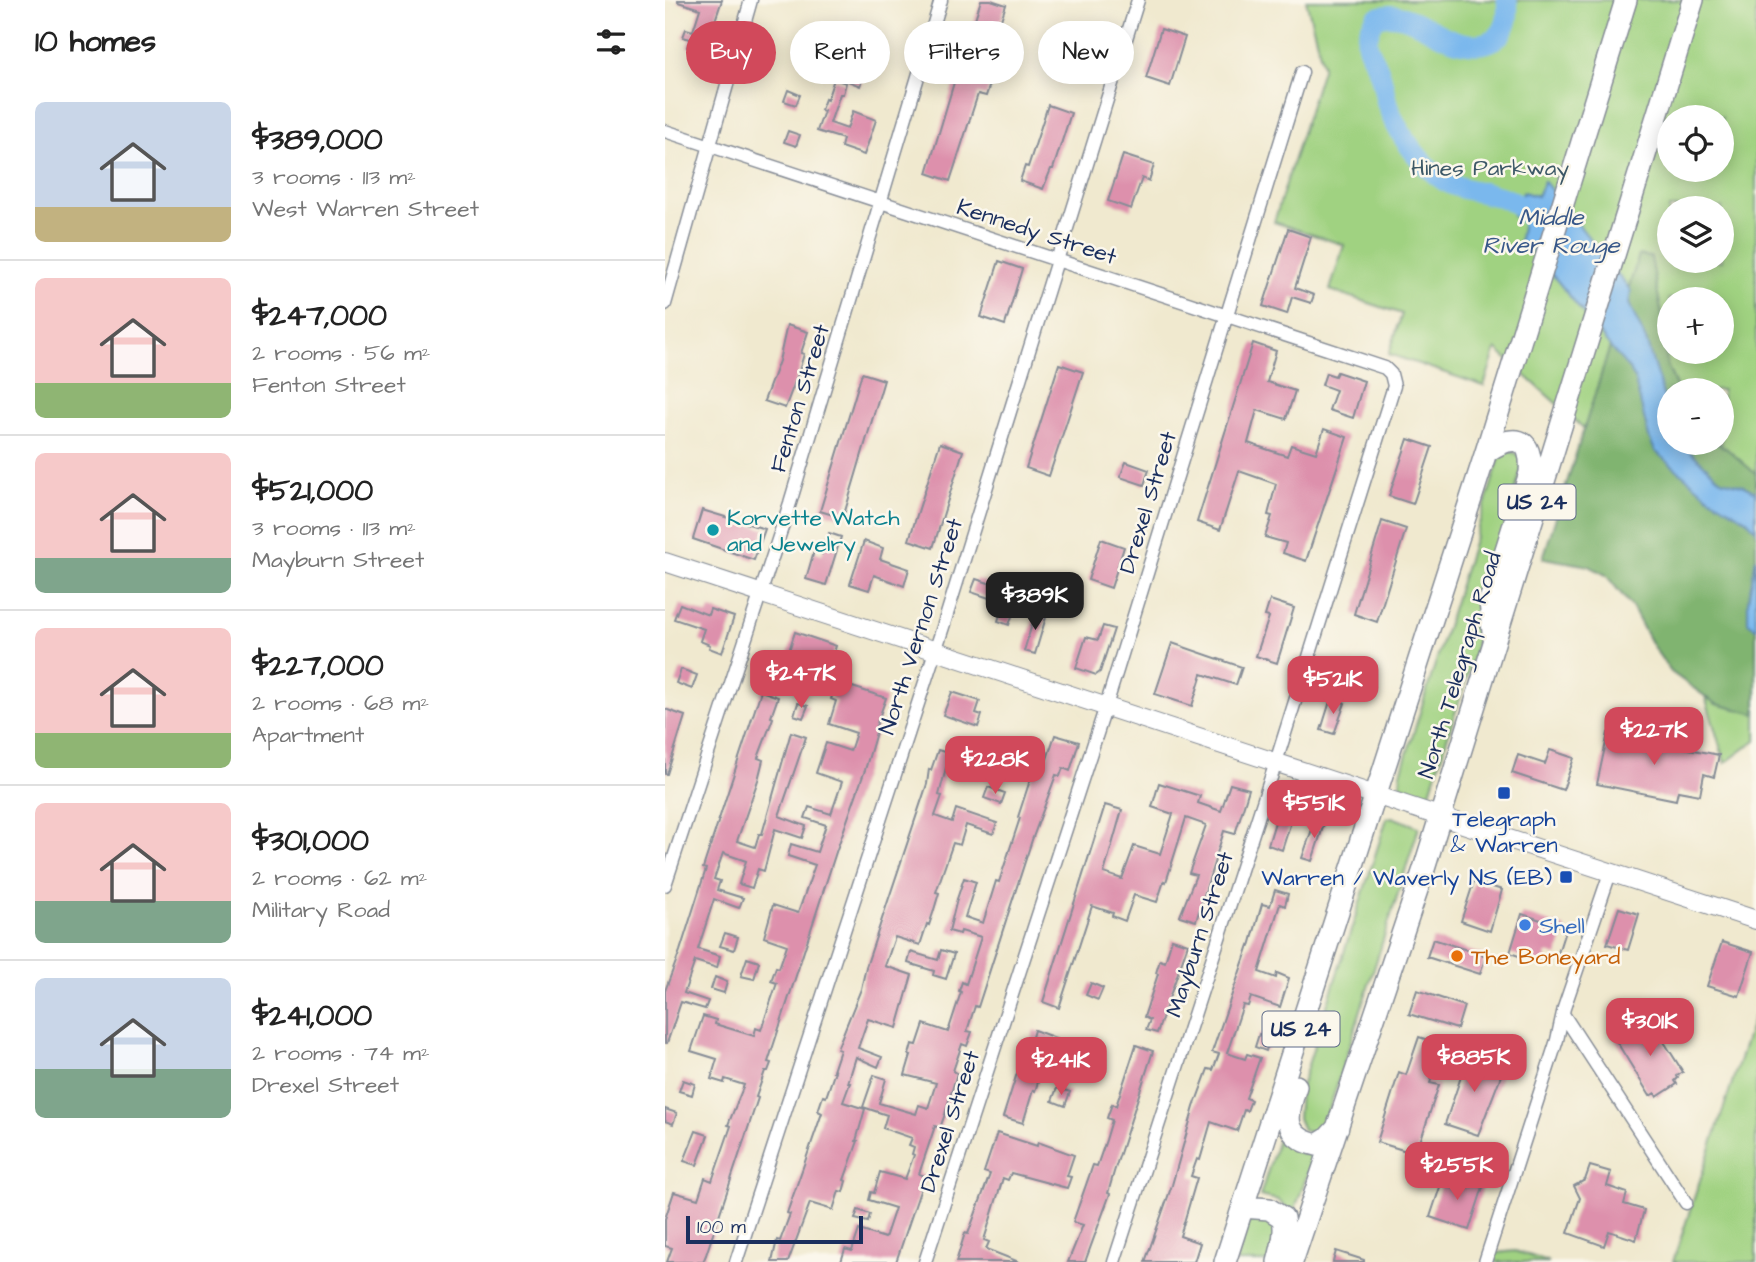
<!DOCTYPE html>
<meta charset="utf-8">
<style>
:root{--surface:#fff;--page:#f6f6f6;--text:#222;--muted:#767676;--line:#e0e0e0;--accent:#d1495b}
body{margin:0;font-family:"Architects Daughter",sans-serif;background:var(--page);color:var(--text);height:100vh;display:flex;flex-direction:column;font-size:26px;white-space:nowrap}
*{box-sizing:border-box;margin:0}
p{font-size:23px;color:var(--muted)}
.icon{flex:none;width:38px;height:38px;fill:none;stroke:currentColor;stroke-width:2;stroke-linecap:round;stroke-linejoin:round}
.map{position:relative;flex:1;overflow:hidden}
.side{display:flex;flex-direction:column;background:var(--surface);width:665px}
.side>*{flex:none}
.hud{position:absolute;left:21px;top:21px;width:665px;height:63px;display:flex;gap:14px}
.controls{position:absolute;left:992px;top:105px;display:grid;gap:14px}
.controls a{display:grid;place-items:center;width:77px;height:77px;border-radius:50%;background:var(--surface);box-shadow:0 4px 18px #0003;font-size:35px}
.scale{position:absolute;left:21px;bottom:18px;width:177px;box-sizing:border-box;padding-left:7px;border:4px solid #1b2f5e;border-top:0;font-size:19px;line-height:24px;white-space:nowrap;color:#1b2f5e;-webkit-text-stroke:5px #fbf7ec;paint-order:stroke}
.price{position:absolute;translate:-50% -60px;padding:0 16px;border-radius:14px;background:var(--accent);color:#fff;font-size:23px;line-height:46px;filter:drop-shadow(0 2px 4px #0008)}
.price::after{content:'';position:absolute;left:50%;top:42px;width:21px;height:16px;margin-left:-10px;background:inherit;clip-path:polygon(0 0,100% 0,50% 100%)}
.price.selected{background:#222;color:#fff}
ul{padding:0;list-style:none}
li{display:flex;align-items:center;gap:21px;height:175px;padding:0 35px}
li+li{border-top:2px solid var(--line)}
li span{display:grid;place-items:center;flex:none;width:196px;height:140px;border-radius:10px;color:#555}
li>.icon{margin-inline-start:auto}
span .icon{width:84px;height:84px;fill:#fffc;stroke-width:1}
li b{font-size:30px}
h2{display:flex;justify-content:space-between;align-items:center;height:84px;padding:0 35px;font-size:30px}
.tag{padding:0 24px;border-radius:32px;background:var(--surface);box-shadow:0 4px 18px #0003;font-size:24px;line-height:63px}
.tag.selected{background:var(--accent);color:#fff}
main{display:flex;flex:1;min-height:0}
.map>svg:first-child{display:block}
.green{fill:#a0d281;stroke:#5e8070;stroke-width:2;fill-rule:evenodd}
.forest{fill:#80b46f;stroke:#4e7266;stroke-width:2}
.water{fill:#7ab8ed;stroke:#4a74a6;stroke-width:2}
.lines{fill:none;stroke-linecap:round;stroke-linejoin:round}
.river{stroke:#7ab8ed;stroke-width:21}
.building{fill:#dd90ac}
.street-casing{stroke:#868c96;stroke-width:15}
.secondary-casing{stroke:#868c96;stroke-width:20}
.primary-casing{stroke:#868c96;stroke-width:24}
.street{stroke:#fff;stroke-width:12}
.secondary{stroke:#fff;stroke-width:18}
.primary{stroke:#fff;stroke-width:21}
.culture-dot{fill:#0f9aa8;stroke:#fbf7ec;stroke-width:2.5}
.transit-dot{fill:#1a4fb4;stroke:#fbf7ec;stroke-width:2.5}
.shop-dot{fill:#3f7fe0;stroke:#fbf7ec;stroke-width:2.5}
.food-dot{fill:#e8710a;stroke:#fbf7ec;stroke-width:2.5}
.labels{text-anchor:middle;stroke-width:5;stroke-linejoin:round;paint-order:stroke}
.shield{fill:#fbf7ec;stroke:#5e6b89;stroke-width:2}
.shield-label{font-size:21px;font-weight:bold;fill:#1b2f5e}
.park-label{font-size:23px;fill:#3c5867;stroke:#fbf7ec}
.street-label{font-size:23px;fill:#1b2f5e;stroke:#fbf7ec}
.culture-label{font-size:23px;fill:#0d838f;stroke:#fbf7ec;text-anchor:start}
.transit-label{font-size:23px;fill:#164399;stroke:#fbf7ec}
.shop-label{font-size:23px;fill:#366cbe;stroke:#fbf7ec;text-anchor:start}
.food-label{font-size:23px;fill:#c56008;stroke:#fbf7ec;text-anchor:start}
.water-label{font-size:24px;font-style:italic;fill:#385889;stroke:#fbf7ec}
</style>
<main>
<section class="side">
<h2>10 homes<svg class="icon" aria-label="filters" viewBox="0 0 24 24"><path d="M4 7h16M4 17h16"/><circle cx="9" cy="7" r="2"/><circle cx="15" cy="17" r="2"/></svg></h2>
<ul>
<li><span style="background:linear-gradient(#c9d6e8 75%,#c2b280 0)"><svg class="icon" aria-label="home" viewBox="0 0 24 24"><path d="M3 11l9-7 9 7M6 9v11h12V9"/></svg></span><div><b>$389,000</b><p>3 rooms · 113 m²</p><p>West Warren Street</p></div></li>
<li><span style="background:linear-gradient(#f6c9c9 75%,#8fb573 0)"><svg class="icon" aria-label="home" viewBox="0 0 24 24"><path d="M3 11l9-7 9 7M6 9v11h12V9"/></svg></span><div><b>$247,000</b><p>2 rooms · 56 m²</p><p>Fenton Street</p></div></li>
<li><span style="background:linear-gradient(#f6c9c9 75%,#7fa58c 0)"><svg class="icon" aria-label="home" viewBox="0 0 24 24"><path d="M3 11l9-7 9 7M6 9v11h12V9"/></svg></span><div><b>$521,000</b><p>3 rooms · 113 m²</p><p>Mayburn Street</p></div></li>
<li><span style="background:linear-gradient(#f6c9c9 75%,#8fb573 0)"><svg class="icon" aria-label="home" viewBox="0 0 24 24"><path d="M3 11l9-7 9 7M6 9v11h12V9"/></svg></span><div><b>$227,000</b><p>2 rooms · 68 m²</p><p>Apartment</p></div></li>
<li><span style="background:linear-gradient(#f6c9c9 70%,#7fa58c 0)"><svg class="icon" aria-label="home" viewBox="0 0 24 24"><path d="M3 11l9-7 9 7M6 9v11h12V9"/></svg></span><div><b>$301,000</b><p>2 rooms · 62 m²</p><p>Military Road</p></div></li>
<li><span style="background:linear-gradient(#c9d6e8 65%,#7fa58c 0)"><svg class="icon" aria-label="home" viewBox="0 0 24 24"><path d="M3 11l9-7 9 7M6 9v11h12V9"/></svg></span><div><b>$241,000</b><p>2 rooms · 74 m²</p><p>Drexel Street</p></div></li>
</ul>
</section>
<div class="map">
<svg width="1091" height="1262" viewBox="0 0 1091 1262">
<rect width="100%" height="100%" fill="#fbf7ec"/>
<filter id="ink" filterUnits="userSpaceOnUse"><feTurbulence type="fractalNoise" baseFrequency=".0143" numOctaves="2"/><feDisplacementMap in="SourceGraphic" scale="14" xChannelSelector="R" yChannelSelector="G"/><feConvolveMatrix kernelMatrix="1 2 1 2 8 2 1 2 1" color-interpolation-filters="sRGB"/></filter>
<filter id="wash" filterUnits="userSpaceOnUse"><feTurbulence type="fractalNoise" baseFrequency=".00686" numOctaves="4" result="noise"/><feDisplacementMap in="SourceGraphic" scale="28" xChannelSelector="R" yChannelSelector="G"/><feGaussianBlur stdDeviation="1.57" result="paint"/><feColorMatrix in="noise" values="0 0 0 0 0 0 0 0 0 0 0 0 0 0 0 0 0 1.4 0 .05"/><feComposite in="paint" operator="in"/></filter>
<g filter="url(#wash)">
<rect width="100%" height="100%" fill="#f0e9cf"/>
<path class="green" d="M641 0H1091V740L1060 763 1029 659 1027 526 831 349 819 386 724 354 737 314 665 290 679 245 609 222 658 66ZM1004 117H1057V170H1004ZM1004 208H1057V261H1004ZM1004 299H1057V352H1004ZM1004 390H1057V443H1004Z
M845 451 855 455 858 463 815 617 810 651 764 795 735 785 736 773 835 457 838 453Z
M727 817 754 827 657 1132 651 1135 638 1130 633 1118 635 1090 722 818Z
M1091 1010V1262H1008Z
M614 1136 635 1153 649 1155 628 1215 613 1200 595 1196Z
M598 1216 611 1225 609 1262H571L584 1222Z
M850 1251 882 1261 884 1262H829L832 1253Z"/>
<path class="forest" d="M974 255 986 257 997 315 1002 365 1013 390H1004V443H1051L1061 448 1091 474V714L1051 704 1006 672 987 645 967 607 941 575 924 566 878 558Z"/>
<path class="water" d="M879 181 966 291 964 304 981 340 1004 414V443H1016L1056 480 1077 485 1091 492V530L1082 520 1044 497 990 451 984 437 969 377C963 365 953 357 945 347 919 313 892 280 864 247L854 244 858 222 848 215 858 192 872 196Z
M1091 558V629L1083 622V601Z"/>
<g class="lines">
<path class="river" d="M842 0C847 43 818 52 782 38 760 29 737 8 711 18 692 48 708 49 716 77 719 88 720 99 724 109 734 135 756 166 780 181 812 199 850 186 869 225"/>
</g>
<g id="blocks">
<path class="building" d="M13 0H57L39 53 22 47 25 39 18 37 21 29 28 31 35 9 13 2Z
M316 0H326L341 5 327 46 304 38Z
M152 25 164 30 161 41 148 36Z
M496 29 520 37 505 86 481 78Z
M293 69 326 81 321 96 313 94 285 181 262 173Z
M187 70 199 75 195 86 183 81Z
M169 79 181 83 178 94H175L165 123 182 129 188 111 211 120 199 155 176 147 178 139 152 131 159 111 156 110 160 99 162 100Z
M123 90 135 95 131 105 119 101Z
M383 105 406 113 388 169H386L378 189 355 181 360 166 363 167Z
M123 131 135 135 131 146 119 142Z
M458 155 489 165 484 181 477 178 466 209 443 201Z
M623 229 646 237 630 288 649 295 646 303 627 297 622 314 598 306Z
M334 261 357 269 340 325 316 317Z
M122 325 143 332 136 353 139 354 133 374 120 408 99 401 114 361Z
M588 343 611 351 602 382 630 391 621 419 592 410 583 443 622 456 626 445 651 453 659 429 682 437 641 561 618 553 621 543 600 537 607 516 603 515 611 484 574 471 555 530 532 522Z
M394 364 418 372 384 476 361 468Z
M672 372 699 381 688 418 664 410 671 390 657 385 661 373 670 376Z
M197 373 219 380 178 518 155 511Z
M743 439 767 447 748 504 724 496Z
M275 443 298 451 268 548 244 540Z
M461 462 484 470 479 485 455 477Z
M37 510 100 529 89 560 28 539Z
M717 521 741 529 712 622 689 614Z
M164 533 176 537 161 585 141 579 149 551 157 554Z
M436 539 459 547 446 588 423 580Z
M199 541 218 548 215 559 244 569 239 586 209 575 204 590 185 584Z
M311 579 355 593 344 625 333 621 339 603 306 592Z
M605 600 629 608 612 663 591 656 604 617 600 616Z
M15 604 43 615 45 609 69 617 57 653 44 648 45 645 35 641 39 629 9 619Z
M371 611 382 614 370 654 359 651Z
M438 626 449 629 435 672 431 675 411 668 421 637 433 640Z
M130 632 171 646 161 677 120 663Z
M507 643 577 667 571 685 537 674 527 706 490 694Z
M16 669 32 675 27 689 11 683Z
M172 682 221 698 210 729H212L200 770 171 852 103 1062 106 1063 103 1071H100L91 1097 93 1098 41 1255 38 1262H2L7 1248 0 1246V1219L9 1192 33 1199 40 1178 47 1181 66 1126 63 1125 79 1085 60 1079 59 1083 46 1079 52 1059 26 1051 38 1016 51 1020 50 1024 89 1036 91 1028 96 1030 112 983 106 981 111 967 114 968 122 945 99 937 108 905 133 913 150 865 123 856 126 844 152 852 161 825 140 818 144 807 166 814 177 782 151 773 161 743 185 751 191 733 164 724 171 701 166 699Z
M96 691 113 697 106 717 108 718 93 758 98 760 93 780 72 841 90 847 94 834H97L126 732 141 737 114 816 141 826 137 838 110 829 99 871 93 869 87 888 74 884 81 861 58 853 49 879 55 881 52 890 78 898 74 908 49 899 33 949 55 956 52 968 30 961 19 993 43 1001 40 1009 16 1002 2 1043H0V991L15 951 41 869 38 868Z
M287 692 315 701 311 713 317 715 313 727 278 715Z
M666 698 680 703 669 734 656 730Z
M133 703 143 706 138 718 129 715Z
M0 709 20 716 2 774H0Z
M943 733 1054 755 1049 777 1039 774 1035 795 1013 791 1011 800 932 784Z
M390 735 414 742 405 771 398 768 395 776 391 775 367 840 313 1007 310 1006 302 1031 307 1032 302 1046 297 1044 288 1071 292 1073 280 1114 275 1128 270 1126 254 1174 260 1176 231 1262H176L180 1249 187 1251 194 1230 220 1238 230 1208 204 1200 206 1192 209 1193 215 1172 240 1179 249 1155 247 1154 249 1147 244 1145 247 1138 218 1128 222 1115 198 1107 209 1075 221 1079 214 1103 251 1114 254 1105 263 1108 271 1083 240 1075 246 1055H244L247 1044 252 1045 259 1024 283 1032 296 992 294 991 297 982 301 984 316 937 296 931 295 934 284 931 292 899 299 878 311 882 300 917 318 923 331 881 334 882 355 818 353 817 369 768 367 767 370 759 381 762Z
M273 750 319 765 314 779 281 768 274 795 277 796 270 816 287 822 291 809 332 823 328 834 301 825 295 845 288 843 271 892 274 893 268 913 264 925 262 924 255 945 230 937 220 966 247 975 232 1028 203 1019 193 1048 217 1057 213 1067 191 1057 183 1083H185L178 1102 200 1109 191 1141H193L179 1180 181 1181 178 1192 174 1191 168 1210 145 1203 123 1262H107L112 1240 115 1241 125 1214 122 1213 157 1113 153 1111 158 1096 161 1097 170 1071H168L175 1050 172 1049 196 989 201 967 262 784 264 769 266 770Z
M885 750 909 758 898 790 847 773 853 755 880 764Z
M494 783 535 796 533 803 556 811 565 784 584 789 570 834 559 831 531 921 515 916 531 875 524 873 541 825 521 818 501 882 499 881 492 902 469 895 460 921 447 916 448 913 427 906 394 1008 378 1002 440 805 457 810 439 873 457 879 469 846 495 854 508 814 487 807Z
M323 787 340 793 336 804 319 798Z
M618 796 633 800 617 850 603 845Z
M651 818 660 821 647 861 637 858Z
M809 881 837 890 825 931 796 921Z
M610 890 623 894 620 906 615 904 594 972 611 978 612 973 624 978 615 1007 586 997 583 1006 578 1005 562 1053 580 1059 582 1054 595 1058 581 1098 586 1100 582 1111 579 1110 572 1131 546 1122 535 1160 532 1159 526 1176 532 1178 515 1236 535 1243 529 1262H480L507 1185 529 1107 543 1069 548 1070 554 1054 547 1052 584 945 585 946 597 904 605 906Z
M954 908 974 914 963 950 942 944Z
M857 914 901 928 892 956 882 953 880 961 875 963 845 953Z
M60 933 73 937 69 950 55 946Z
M507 939 523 944 492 1033 481 1030 485 1020 479 1017 493 974 491 973 495 960 500 962Z
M768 939 821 956 815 974 762 957Z
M1057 942 1088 952 1074 996 1042 986Z
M276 950 289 954 281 979 268 975 269 971 243 963 246 952 273 960Z
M82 958 94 962 89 979 76 976Z
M50 977 62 982 59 993 46 989Z
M426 983 438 988 433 1000 421 995Z
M752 990 799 1006 792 1029 744 1014Z
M984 1018 1018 1072 1012 1076 1013 1078 1010 1081 1012 1084 992 1097 990 1093 985 1096 950 1039Z
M369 1030 391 1038 390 1041 396 1043 393 1053 365 1044Z
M594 1034 605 1038 601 1051 590 1047Z
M754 1037 778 1045 765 1083 774 1085 751 1154 712 1142 734 1072 741 1075Z
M471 1045 488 1051 449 1172 443 1193 445 1194 420 1262H403L418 1225 408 1222 428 1165 432 1166 441 1140 447 1120 442 1118 447 1104 451 1106Z
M392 1053 404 1057 401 1068 389 1064Z
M804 1053 840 1065 813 1135 780 1124Z
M353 1070 371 1075 369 1081 373 1082 370 1091 368 1090 358 1123 338 1117Z
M18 1080 30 1084 27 1095 14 1091Z
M392 1088 405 1092 400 1106 387 1101Z
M0 1109 12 1113 8 1124 0 1121Z
M31 1131 43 1135 32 1165 19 1161Z
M332 1133 372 1146 373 1142 409 1155 402 1176 406 1177 402 1188 346 1173 343 1180 338 1178 319 1240 324 1242 321 1249 354 1262H291L300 1233 303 1234 325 1174 319 1172Z
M925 1166 946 1172 942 1186 962 1193 959 1204 979 1210 971 1240 944 1231 939 1246 903 1233 915 1198 909 1186 920 1180Z
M779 1175 818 1187 804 1230 765 1217Z
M193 1210 205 1214 203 1222 190 1219Z
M671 1251 699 1260V1262H668Z"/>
</g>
</g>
<g filter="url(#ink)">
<use href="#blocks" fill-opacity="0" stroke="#868c96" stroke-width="2"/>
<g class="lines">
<defs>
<path id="street" d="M0 131 720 368 726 374 729 386 611 762 449 1262
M0 304 86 0
M0 885 125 503 276 0
M898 1014 1021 1203
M71 1262 278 627 473 0
M260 1262 441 706 637 72
M820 1262 892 1040 899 1008 945 873"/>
<path id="secondary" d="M0 562 1091 920"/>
<path id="primary" d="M821 452C848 434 868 435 865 473L825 601 828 632
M631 1086C622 1114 616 1137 652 1145L662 1139 673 1127
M578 1207 604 1209 618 1218C621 1233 617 1247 613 1262
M560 1262 821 452 961 0
M627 1262 759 869 1028 0"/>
</defs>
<use href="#street" class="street-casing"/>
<use href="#secondary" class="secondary-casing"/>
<use href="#primary" class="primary-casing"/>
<use href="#street" class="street"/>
<use href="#secondary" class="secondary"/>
<use href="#primary" class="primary"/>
</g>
</g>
<circle class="culture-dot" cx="48" cy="530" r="7"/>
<g class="transit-dot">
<rect x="832" y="786" width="14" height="14" rx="3.5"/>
<rect x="894" y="870" width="14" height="14" rx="3.5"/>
</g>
<circle class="shop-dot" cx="860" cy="925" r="7"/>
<circle class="food-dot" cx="792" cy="956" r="7"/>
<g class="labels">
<g class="shield">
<rect x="833.5" y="484.5" width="77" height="35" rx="5"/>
<rect x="597.5" y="1011.5" width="77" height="35" rx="5"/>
</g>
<g class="shield-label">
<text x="872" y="509">US 24</text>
<text x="636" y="1036">US 24</text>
</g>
<g class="park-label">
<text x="825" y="175">Hines Parkway</text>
</g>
<g class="street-label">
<text transform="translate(372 231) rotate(18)" y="8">Kennedy Street</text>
<text transform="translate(134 398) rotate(-73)" y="8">Fenton Street</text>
<text transform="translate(482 502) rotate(-73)" y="8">Drexel Street</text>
<text transform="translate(255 626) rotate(-72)" y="8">North Vernon Street</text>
<text transform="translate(794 665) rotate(-73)" y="8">North Telegraph Road</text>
<text transform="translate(534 934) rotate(-72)" y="8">Mayburn Street</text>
<text transform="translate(284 1121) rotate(-72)" y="8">Drexel Street</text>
</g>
<g class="culture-label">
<text x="62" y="525">Korvette Watch<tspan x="62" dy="26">and Jewelry</tspan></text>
</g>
<g class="transit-label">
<text x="839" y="826">Telegraph<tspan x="839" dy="26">&amp; Warren</tspan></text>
<text x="887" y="885" text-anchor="end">Warren / Waverly NS (EB)</text>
</g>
<g class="shop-label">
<text x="874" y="933">Shell</text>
</g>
<g class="food-label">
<text x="806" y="964">The Boneyard</text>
</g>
<g class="water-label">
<text x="886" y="225">Middle<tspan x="886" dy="28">River Rouge</tspan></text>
</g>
</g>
</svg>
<div class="controls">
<a><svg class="icon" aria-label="locate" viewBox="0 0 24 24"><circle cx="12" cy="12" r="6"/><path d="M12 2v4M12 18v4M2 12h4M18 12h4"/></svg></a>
<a><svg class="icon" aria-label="layers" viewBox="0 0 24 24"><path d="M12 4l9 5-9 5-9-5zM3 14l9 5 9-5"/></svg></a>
<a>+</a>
<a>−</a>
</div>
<div class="scale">100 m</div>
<b class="price selected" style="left:370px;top:632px">$389K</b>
<b class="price" style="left:136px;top:710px">$247K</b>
<b class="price" style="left:668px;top:716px">$521K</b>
<b class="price" style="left:989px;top:767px">$227K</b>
<b class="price" style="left:330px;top:796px">$228K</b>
<b class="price" style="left:649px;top:840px">$551K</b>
<b class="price" style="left:985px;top:1058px">$301K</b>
<b class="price" style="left:809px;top:1094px">$885K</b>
<b class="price" style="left:396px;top:1097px">$241K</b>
<b class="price" style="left:792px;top:1202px">$255K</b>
<div class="hud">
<a class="tag selected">Buy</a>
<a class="tag">Rent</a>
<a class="tag">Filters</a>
<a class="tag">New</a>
</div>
</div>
</main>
